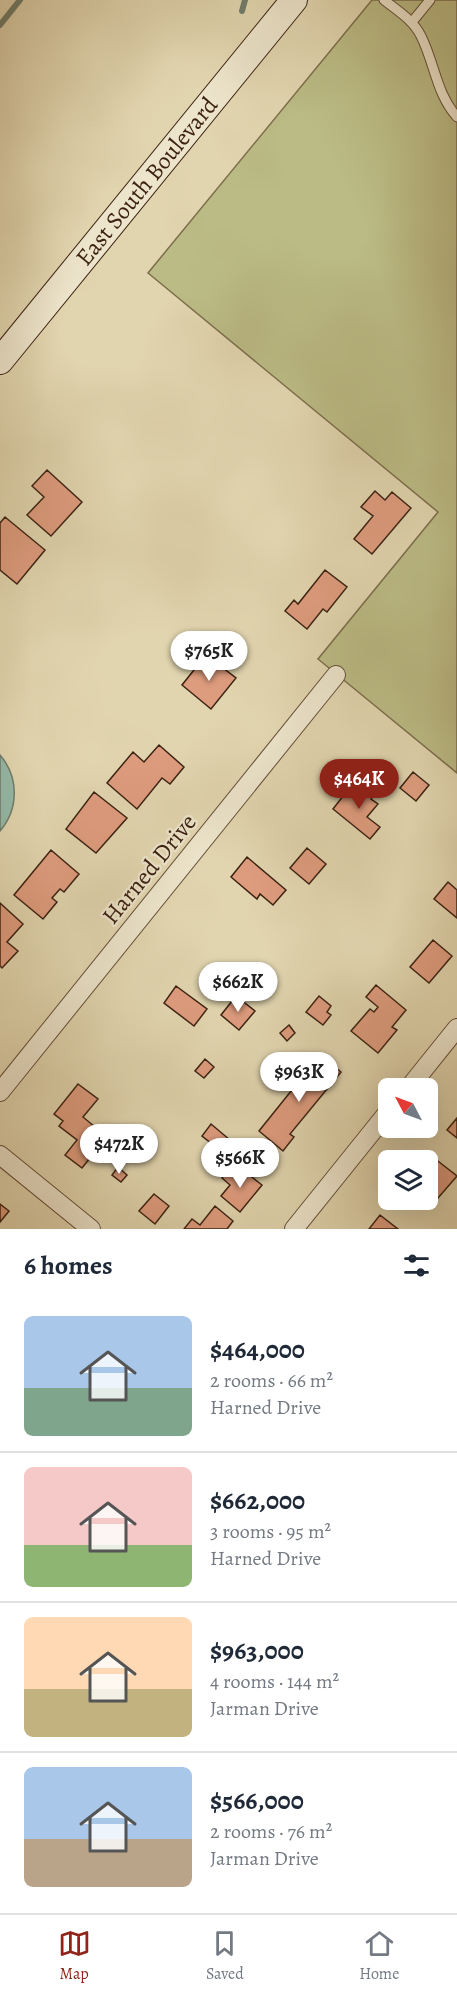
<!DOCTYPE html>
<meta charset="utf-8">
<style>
:root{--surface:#fff;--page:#f2f2f3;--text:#1f2937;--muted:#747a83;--line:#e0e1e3;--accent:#8f2418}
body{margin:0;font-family:Alegreya,serif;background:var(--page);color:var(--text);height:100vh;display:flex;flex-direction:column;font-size:22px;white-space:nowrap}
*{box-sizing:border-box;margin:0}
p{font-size:20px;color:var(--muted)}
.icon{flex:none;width:33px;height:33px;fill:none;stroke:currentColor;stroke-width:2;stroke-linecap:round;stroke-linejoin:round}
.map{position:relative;height:1229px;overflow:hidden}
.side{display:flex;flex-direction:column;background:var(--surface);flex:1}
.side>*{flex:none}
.needle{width:39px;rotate:311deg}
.buttons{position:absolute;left:378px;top:1078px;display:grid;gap:12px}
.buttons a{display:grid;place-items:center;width:60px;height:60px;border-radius:9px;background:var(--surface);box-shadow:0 6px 24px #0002;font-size:30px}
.price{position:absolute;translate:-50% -51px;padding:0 14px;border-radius:21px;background:#fff;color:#222;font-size:20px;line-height:39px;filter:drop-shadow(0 2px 3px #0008)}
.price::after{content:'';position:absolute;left:50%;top:36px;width:18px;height:14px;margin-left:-9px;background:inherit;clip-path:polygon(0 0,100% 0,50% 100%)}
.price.current{background:var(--accent);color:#fff}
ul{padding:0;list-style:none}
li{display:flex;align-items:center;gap:18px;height:150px;padding:0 24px}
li+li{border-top:2px solid var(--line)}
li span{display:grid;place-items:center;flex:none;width:168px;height:120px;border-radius:9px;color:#555}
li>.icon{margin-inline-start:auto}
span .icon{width:72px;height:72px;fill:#fffc;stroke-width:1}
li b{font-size:26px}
h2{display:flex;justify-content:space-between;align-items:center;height:72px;padding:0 24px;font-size:26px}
.dock{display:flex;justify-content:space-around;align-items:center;height:84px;border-top:2px solid var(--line);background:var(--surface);font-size:16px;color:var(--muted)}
.dock a{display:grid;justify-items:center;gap:3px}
.dock .current{color:var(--accent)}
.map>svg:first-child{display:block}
.green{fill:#bbbb85;stroke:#7c6e4c;stroke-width:1.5}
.water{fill:#95b9a8;stroke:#717d6c;stroke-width:1.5}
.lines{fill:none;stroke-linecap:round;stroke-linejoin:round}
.stream{stroke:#717d6c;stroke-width:6}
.building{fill:#de9c7e;stroke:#3c2212;stroke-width:1.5}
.lane-casing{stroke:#654f39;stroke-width:11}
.street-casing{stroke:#654f39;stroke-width:20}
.secondary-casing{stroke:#3c2212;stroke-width:28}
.lane{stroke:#ece4cb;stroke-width:9}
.street{stroke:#ece4cb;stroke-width:18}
.secondary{stroke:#ece4cb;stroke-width:26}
.labels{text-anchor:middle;stroke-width:4.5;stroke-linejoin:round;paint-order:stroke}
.street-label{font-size:24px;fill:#3c2212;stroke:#ece4cb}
</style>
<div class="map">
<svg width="457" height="1229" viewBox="0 0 457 1229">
<rect width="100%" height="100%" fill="#e1d5af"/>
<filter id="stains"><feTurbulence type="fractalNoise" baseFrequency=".00333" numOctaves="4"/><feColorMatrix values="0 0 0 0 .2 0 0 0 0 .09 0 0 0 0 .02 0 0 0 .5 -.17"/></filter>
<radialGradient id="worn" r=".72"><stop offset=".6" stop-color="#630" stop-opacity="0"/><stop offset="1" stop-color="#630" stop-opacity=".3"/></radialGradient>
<path class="green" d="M372 0H457V773L318 659 438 512 148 273Z"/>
<path class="water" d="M0 755C19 777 19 809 0 831Z"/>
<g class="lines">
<path class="stream" d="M242 11 245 0
M0 25 20 0"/>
</g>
<path class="building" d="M47 470 82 502 51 536 27 515 44 497 32 486Z
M375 491 385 500 392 492 411 508 372 554 354 539 373 516 361 507Z
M5 517 45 550 17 584 0 570V523Z
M325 570 347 587 327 612 323 609 307 629 285 611 294 600 298 604Z
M230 642 239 651 224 669 214 661Z
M206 655 236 678 211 709 182 685Z
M159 745 184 767 170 784 162 778 137 809 107 783 133 752 144 762Z
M413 772 429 785 416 801 400 788Z
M367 786 376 793 371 799 378 804 367 817 380 827 370 839 333 809 347 791 352 794 357 787 362 792Z
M94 792 127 818 96 853 66 829Z
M307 848 326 864 309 884 290 868Z
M51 850 79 874 64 892 60 889 52 898 57 902 43 919 14 895Z
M247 857 286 890 273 905 260 894 257 899 231 877Z
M448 882 457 890V918L434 899Z
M0 903 23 924 7 942 18 951 2 968 0 966Z
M433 940 452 956 429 983 410 967Z
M376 985 406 1010 392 1027 397 1030 378 1053 351 1031 370 1009 374 1012 378 1007 366 997Z
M176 986 207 1009 194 1026 164 1003Z
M236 996 255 1011 239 1030 221 1015Z
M319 996 331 1006 327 1012 331 1015 323 1025 306 1012Z
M289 1025 295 1033 287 1041 280 1033Z
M320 1055 341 1072 290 1134 294 1137 283 1151 259 1131Z
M205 1059 214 1067 204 1078 195 1071Z
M78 1084 98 1099 83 1117 107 1137 82 1168 65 1155 77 1140 59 1126 63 1121 54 1114Z
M457 1118V1138L447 1130Z
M211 1124 230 1140 221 1151 202 1136Z
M434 1158 457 1176 438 1198 428 1190V1166Z
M118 1167 127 1175 121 1182 112 1175Z
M229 1169 237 1176 243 1170 262 1185 240 1212 221 1196 230 1185 222 1178Z
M154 1194 169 1206 155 1224 139 1211Z
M0 1204 9 1211 0 1222Z
M215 1206 233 1221 227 1229H184L192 1219 200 1225Z
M380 1215 398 1229H369Z"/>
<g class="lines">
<defs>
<path id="lane" d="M384 0C398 11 413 20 421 36 435 64 436 93 457 117
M412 22 430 0"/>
<path id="street" d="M408 1089 457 1028
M0 1092 336 675
M0 1155 91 1229
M294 1229 388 1112"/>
<g id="secondary">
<path id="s1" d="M0 361 294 0"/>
</g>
</defs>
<use href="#lane" class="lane-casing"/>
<use href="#street" class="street-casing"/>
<use href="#secondary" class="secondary-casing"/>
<use href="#lane" class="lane"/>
<use href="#street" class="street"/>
<use href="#secondary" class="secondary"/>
</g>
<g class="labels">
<g class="street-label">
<text dy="8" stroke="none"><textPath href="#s1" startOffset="232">East South Boulevard</textPath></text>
<text transform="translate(149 869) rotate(-51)" y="8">Harned Drive</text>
</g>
</g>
<rect width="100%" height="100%" filter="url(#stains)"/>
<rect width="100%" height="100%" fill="url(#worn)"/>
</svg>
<div class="buttons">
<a><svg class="needle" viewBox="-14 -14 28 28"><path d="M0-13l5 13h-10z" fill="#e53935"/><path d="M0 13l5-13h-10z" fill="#747a83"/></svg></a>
<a><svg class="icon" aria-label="layers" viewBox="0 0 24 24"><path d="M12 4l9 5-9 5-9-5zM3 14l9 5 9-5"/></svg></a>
</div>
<b class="price" style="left:209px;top:682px">$765K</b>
<b class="price current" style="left:359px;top:810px">$464K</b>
<b class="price" style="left:238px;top:1013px">$662K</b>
<b class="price" style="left:299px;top:1103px">$963K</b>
<b class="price" style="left:119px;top:1175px">$472K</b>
<b class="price" style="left:240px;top:1189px">$566K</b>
</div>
<section class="side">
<h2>6 homes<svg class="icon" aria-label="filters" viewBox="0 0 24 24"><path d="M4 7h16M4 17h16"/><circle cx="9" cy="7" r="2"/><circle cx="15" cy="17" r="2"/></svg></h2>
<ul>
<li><span style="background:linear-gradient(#a9c7e8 60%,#7fa58c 0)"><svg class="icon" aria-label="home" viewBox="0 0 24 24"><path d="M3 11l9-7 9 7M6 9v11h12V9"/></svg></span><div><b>$464,000</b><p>2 rooms · 66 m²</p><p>Harned Drive</p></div></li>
<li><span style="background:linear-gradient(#f6c9c9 65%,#8fb573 0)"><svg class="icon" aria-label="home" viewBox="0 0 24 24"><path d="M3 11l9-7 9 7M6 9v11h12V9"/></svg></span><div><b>$662,000</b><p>3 rooms · 95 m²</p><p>Harned Drive</p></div></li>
<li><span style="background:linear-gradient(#ffd9b3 60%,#c2b280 0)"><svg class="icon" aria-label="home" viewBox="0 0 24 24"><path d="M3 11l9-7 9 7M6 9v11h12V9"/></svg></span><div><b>$963,000</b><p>4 rooms · 144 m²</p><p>Jarman Drive</p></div></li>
<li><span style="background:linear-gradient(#a9c7e8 60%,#b9a48a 0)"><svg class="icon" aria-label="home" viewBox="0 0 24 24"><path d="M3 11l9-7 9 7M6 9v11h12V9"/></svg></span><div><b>$566,000</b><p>2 rooms · 76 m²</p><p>Jarman Drive</p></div></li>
</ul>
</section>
<nav class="dock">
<a class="current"><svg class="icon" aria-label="map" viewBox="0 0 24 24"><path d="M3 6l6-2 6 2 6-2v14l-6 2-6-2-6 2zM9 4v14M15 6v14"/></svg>Map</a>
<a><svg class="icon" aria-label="saved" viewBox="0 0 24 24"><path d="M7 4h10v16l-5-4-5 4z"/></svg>Saved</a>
<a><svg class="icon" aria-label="home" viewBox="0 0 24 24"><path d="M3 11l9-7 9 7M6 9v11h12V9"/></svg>Home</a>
</nav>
